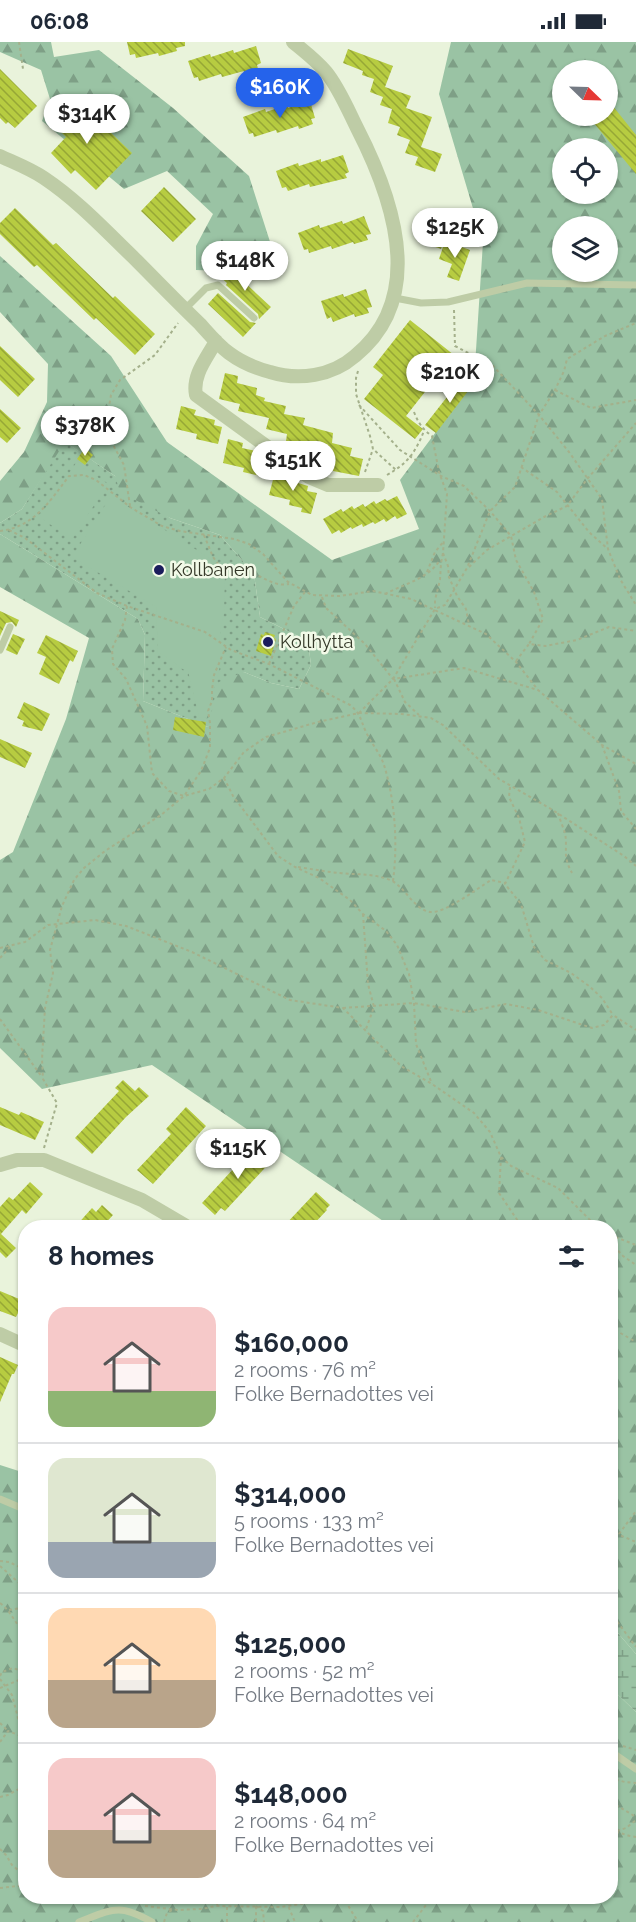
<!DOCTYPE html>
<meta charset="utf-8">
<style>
:root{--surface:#fff;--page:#f2f2f3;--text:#1f2937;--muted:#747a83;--line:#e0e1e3;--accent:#2563eb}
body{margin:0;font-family:Raleway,sans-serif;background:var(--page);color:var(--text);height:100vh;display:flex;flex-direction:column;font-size:22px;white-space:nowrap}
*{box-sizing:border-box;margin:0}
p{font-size:20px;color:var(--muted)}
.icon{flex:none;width:33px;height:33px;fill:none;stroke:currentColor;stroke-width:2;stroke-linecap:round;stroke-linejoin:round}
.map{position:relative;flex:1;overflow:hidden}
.side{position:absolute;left:18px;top:1178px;width:600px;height:684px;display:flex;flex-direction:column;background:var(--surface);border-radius:24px;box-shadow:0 2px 4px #0004}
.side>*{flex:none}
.needle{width:39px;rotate:113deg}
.controls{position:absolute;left:552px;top:18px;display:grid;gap:12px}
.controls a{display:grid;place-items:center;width:66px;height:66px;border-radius:50%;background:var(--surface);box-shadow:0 2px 4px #0004;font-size:30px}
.price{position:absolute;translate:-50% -51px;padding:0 14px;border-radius:21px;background:#fff;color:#222;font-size:20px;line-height:39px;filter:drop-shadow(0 2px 3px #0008)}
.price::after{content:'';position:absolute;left:50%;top:36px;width:18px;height:14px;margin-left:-9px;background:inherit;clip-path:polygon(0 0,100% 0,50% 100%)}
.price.selected{background:var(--accent);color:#fff}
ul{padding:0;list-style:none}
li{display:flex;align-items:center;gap:18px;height:150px;padding:0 30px}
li+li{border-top:2px solid var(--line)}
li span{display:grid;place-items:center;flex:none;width:168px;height:120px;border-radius:18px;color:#555}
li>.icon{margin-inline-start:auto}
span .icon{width:72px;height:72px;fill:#fffc;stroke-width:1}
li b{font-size:26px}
h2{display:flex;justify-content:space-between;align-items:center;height:72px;padding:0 30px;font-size:26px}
.status{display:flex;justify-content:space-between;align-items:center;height:42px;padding:0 30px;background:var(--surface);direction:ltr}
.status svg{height:16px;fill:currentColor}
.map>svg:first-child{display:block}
.grass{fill:url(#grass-dots)}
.forest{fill:url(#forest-firs);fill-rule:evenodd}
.wetland{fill:url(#wetland-marsh)}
.garden{fill:#9ac3a4}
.building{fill:url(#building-back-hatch)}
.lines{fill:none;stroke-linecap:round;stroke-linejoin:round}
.path{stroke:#a4b08b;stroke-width:2;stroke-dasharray:3 3;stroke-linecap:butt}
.service{stroke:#becca6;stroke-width:7}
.minor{stroke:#becca6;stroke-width:14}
.poi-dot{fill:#1b1d5c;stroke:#f2fae8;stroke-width:2}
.labels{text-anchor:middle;stroke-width:5;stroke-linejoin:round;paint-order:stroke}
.poi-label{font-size:18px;fill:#343828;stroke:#f2fae8;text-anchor:start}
</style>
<div class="status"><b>06:08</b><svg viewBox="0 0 49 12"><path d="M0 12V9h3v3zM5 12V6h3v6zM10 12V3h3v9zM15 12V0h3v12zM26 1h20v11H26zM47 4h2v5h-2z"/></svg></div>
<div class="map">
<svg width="636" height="1880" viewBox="0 0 636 1880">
<defs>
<pattern id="grass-dots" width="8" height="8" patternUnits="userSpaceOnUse" patternTransform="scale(1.5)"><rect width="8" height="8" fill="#9ac3a4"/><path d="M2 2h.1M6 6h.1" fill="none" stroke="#7e9f86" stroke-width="1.8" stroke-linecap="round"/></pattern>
<pattern id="forest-firs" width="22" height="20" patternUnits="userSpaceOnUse" patternTransform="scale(1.5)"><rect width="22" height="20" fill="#9ac3a4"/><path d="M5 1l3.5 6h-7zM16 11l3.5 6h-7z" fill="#7e9f86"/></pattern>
<pattern id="wetland-marsh" width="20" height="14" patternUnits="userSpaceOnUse" patternTransform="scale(1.5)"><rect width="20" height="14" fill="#9ac3a4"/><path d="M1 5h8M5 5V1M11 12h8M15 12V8" fill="none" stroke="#7e9f86"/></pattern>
<pattern id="building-back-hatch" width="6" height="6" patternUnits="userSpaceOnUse" patternTransform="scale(1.5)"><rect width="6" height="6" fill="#b7cc41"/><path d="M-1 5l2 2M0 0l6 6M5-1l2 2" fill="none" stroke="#96a736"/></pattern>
</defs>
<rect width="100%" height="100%" fill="#e9f3db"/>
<path class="grass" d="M64 399 115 434 170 476 220 493 254 532 260 575 308 599 311 623 299 647 271 641 244 630 208 685 143 659 145 593 138 577 0 492V481L22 467Z"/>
<path class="forest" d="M0 0H51L54 15 99 8 173 66 249 134 280 231 196 228V204L213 172 167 129 124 147 42 79 50 57 41 28 0 10Z
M451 0H636V1612L611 1583 610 1185H392L152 1023 42 1047 0 1006V818L13 810 66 677 89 596 0 545V492L138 577 145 593 143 659 208 685 219 640 244 630 271 641 299 647 311 623 308 599 260 575 254 532 220 493 170 476 120 450 115 434 65 400 22 467 0 481V439L24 410 47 360 48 322 0 270V214L111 314 167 400 332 518 419 487 400 438 474 339 483 200 439 52ZM562 28H608V74H562ZM562 106H608V152H562ZM562 184H608V230H562Z
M0 1423 25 1431 26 1854H610L611 1646 636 1670V1880H0Z"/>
<path class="wetland" d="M611 1583 636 1612V1670L611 1646Z"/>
<path class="garden" d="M76 421 108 442 72 497 39 475Z
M111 454 222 524 225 531 224 571 220 587 224 608 207 676 199 675 188 629C175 626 171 614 158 611L156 565 72 515Z"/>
<path class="building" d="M127 0H185V4L176 6 177 9 159 14 158 11 136 16 135 12 130 13Z
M256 4 261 21 257 23 258 27 244 31V29L222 35 221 32 199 39 198 35 194 36 188 19 210 12 211 15 233 8 234 11Z
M348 7 393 24 385 45 411 54 406 66 432 75 421 105 442 112 435 130 415 123 418 115 405 111 410 98 397 93 400 85 388 81 392 67 380 63 383 55 370 50 374 37 362 33 363 29 343 21Z
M0 27 37 64 15 86 8 80 6 82 0 76Z
M608 58 636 93V132L588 74H608Z
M310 59 315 76 311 77 313 82 299 87 298 84 277 91 276 88 254 95 253 91 249 92 243 75 265 67 266 70 287 63 288 66Z
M62 60 76 66 79 64 87 68 132 111 96 148 75 128 71 132 51 111 66 95 47 76Z
M343 113 349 130 345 132 347 136 310 145 309 142 288 149 286 145 282 146 276 129 298 121 299 124 321 117V120Z
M164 145 196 177 173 200 141 169Z
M15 166 53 203 56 201 113 256 115 254 155 292 135 313 96 276 94 278 37 223 34 225 0 192V181Z
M428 167 452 176 441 207 430 203 435 190 421 185Z
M364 174 371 192 366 193 368 198 354 202 353 200 332 207 331 204 309 211 308 207 304 208 298 191 319 183 320 186 342 179 343 182Z
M445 199 470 208 459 239 447 235 452 222 439 217Z
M227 224 271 265 259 277 258 272 226 243 227 241 218 233Z
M366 247 372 265 367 266 369 271 355 275 354 272 333 280 331 275 327 277 321 259 343 252 344 255Z
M218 251 250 280 256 281 243 295 208 262Z
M410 278 454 313 406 374 423 387 415 397 364 357 383 333 373 325Z
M0 304 35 337 18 355 0 338Z
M225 331 238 334 237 341 257 346 256 353 265 356 264 359 286 364 284 372 305 376 303 383 333 391 332 401 352 406 350 414 363 417 359 434 333 429 334 422 314 416 316 406 286 399 287 392 266 387 269 376 238 369 240 362 219 357Z
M465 332 475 340 436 391 425 383Z
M181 364 196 368 194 373 215 378 214 383 222 385 218 402 196 397 197 392 176 387Z
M0 367 21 386 7 401 0 395Z
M228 397 243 401 242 406 260 410 262 412 261 417 269 418 265 435 243 430 244 426 223 421Z
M85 406 93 413 85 423 77 417Z
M275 430 292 434 296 436 295 440 308 444 307 449 317 451 311 472 301 470 302 466 289 463 290 458 269 453Z
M397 454 407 472 397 477 395 474 386 480 384 477 375 482 373 480 363 485 362 482 352 487 351 485 341 491 339 488 332 492 323 477 341 467 343 470 352 464 354 467 363 462 365 465 374 459 376 462 385 457 387 459Z
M0 569 19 578 16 585 12 580 6 581 0 594Z
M265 590 275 593 274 596 276 597 271 614 256 609 261 592 264 593Z
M13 592 25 597 17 613 6 608Z
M46 593 78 609 73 620 70 618 59 642 39 632 46 615 37 611Z
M24 660 50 672 42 689 22 684 24 679 17 676Z
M175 675 206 680 204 695 173 688Z
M0 697 32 711 25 726 0 715Z
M123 1038 135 1049 139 1045 149 1054 126 1075 92 1112 75 1096 119 1049 115 1046Z
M0 1065 19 1073 21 1070 44 1080 35 1098 0 1083Z
M186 1065 206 1084 153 1142 137 1128 171 1092 166 1087Z
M260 1103 274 1116 225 1169 221 1166 215 1173 202 1161 246 1113 253 1106 255 1109Z
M30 1140 43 1152 26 1172 22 1168 1 1192 16 1206 6 1216 0 1210V1165L9 1155 13 1158Z
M316 1150 330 1163 326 1167 327 1168 311 1185H283Z
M102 1163 113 1173 102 1185H75L92 1166 96 1170Z
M0 1249 24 1259 16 1275 0 1269Z
M0 1315 18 1323 14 1332H12L0 1360Z"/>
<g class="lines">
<path class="path" d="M19 0 23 27
M454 268 455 304 493 324 539 373 569 410 602 457 608 507 620 537 636 563
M358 329 356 336V352L370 394 373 407 396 428
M555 348 591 366 636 358
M359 363 400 408 441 434 464 444 490 469 511 494 516 518 534 550 543 577 529 602
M414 370C418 380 422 387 432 394L439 430 447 452 443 511 441 521 440 538 435 558V566
M521 425 557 450 589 490 608 507
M365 430 373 407
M387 433C408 421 415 411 424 389
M130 464 124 423 105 388 111 353 120 338 155 313 178 281
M9 488 25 496 97 551 127 564 205 590 231 608 269 622 350 663C361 672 360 677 366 690 371 701 380 711 384 723 395 758 398 802 393 839
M0 489C34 485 50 459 69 434L84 433 96 438 130 465 162 484 180 489 234 497 249 502 263 512 288 540 312 553 340 554 373 549 411 557 486 592 516 620 538 648 602 703 636 722
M204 493 213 515 225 531C233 531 243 529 251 531 264 535 275 545 289 542
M443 511 448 524 449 535 457 554 466 567 469 583
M469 525 487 508 544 475 567 464 588 436 636 381
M427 530 435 510 444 499
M385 552C404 542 428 537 440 518
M322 555 326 566 365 602 393 637 464 626 538 648
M127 564 125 578 112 607 113 622 126 637 147 684 152 731 169 749 184 754 209 747 224 736 244 710 266 695 318 680 359 671 402 672 431 676 443 683 499 737 551 767 624 814 636 824
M516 619 529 602 545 604 577 598 609 585 636 589
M269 622 294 564 305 550
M394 637 405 660 419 673
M359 671 393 637 435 567 445 563 448 558 467 526 490 469 515 445 539 373 555 348 564 329 567 317 605 294 636 281
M602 703 619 749 621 769 636 787
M224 736 233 754 278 814 295 825 319 836 350 858 363 872 386 889 397 903 409 932 414 961 416 1002 432 1042
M510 745 509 755 519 776 525 800 505 842 521 862 534 905 545 918 571 931 589 944 602 956 613 973
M558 771C560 778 563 785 565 791 568 808 562 813 572 831
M298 825C312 827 326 830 340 831 357 833 373 831 390 838 405 844 413 867 430 870 444 872 478 846 491 838L505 841
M363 872 368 942 374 965 366 987
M0 906 25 900 48 883 95 878 126 884 192 910 290 958 343 966 401 1024 432 1042 474 1071 490 1090 501 1115 511 1124 558 1146 597 1185
M0 916 10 905
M343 966 414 961 465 970 506 962 538 968 592 986 604 983 613 973 636 988
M0 977 42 1035
M44 1106 57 1061 43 1037 42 1017 45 966 53 931 50 908 62 864 74 838 84 826 105 809 161 773 184 754 201 729 210 706V681L208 669 212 659V648L214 633 226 605
M501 1115 499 1151 522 1185
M610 1193 636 1203
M610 1200 623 1214 636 1223
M610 1285 636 1300
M610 1489 636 1500
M619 1492 636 1469
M0 1519 9 1520 26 1528
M0 1524 26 1547
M0 1561C12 1570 15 1582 26 1593
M9 1568 26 1565
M610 1570 636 1605
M0 1634 2 1630 13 1626 24 1630
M0 1637 12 1653 23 1695
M0 1646 19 1638 26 1630
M0 1681 8 1689
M0 1700 8 1689 26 1696
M623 1704 636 1708
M610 1736 625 1740 636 1741
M0 1755 8 1753 26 1743
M610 1757 616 1763
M610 1763H616L636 1775
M610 1789C620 1790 627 1794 636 1795
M617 1789 626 1786 636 1778
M0 1807 6 1813 12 1823 26 1835
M0 1846 26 1843
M250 1854 256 1864V1880
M284 1854 295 1880
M553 1854 558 1859 565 1857 568 1854
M217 1863 219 1854
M145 1864 178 1868 201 1867 216 1864 280 1865 315 1860 323 1856 342 1855C349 1863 352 1872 359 1880
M256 1864 263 1869 264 1880
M227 1865V1880
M164 1880 167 1871 172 1868
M413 1880 433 1854"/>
<path class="service" d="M395 256 421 261 448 260 527 241 636 243
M185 267 206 246 218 243 254 276
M0 608 10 585
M0 1457 26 1468
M610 1709 636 1727
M79 1880C113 1867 119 1861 152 1880"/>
<path class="minor" d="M0 114C15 121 31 127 44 136 77 158 105 188 133 215 155 237 177 260 200 282 209 292 218 303 229 311 241 320 255 326 270 330 299 339 332 334 355 314 428 255 393 156 357 86 348 68 339 46 326 30 317 19 304 9 293 0
M216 299C207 316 192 333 196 353L309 435 328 443H378
M0 1123 17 1118H44L142 1158 188 1185
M0 1292 26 1304"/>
</g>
<g class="poi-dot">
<circle cx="159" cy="528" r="6"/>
<circle cx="268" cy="600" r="6"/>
</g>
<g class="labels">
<g class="poi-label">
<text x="171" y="534">Kollbanen</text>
<text x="280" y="606">Kollhytta</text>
</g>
</g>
</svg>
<div class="controls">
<a><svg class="needle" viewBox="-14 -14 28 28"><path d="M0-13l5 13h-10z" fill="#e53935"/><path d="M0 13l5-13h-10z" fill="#747a83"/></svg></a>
<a><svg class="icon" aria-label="locate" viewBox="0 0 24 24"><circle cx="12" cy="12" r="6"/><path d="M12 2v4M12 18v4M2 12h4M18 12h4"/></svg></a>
<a><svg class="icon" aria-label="layers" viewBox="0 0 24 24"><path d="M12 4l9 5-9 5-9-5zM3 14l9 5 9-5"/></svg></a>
</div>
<b class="price selected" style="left:280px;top:77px">$160K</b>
<b class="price" style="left:87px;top:103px">$314K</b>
<b class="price" style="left:455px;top:217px">$125K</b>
<b class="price" style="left:245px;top:250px">$148K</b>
<b class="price" style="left:450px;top:362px">$210K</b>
<b class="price" style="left:85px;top:415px">$378K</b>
<b class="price" style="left:293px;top:450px">$151K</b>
<b class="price" style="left:238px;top:1138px">$115K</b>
<section class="side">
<h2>8 homes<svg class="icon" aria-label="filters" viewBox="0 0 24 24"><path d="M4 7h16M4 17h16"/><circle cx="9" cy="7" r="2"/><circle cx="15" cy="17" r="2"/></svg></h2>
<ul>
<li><span style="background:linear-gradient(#f6c9c9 70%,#8fb573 0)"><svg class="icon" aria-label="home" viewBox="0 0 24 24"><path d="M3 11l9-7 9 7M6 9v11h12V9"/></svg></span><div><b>$160,000</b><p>2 rooms · 76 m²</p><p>Folke Bernadottes vei</p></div></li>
<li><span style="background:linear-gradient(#dfe7d0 70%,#9aa5b1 0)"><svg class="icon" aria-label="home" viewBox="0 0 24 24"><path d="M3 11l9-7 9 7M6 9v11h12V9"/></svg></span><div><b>$314,000</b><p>5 rooms · 133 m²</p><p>Folke Bernadottes vei</p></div></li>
<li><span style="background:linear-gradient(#ffd9b3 60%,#b9a48a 0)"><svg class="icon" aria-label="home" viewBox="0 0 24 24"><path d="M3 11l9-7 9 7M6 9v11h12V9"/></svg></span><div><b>$125,000</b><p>2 rooms · 52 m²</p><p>Folke Bernadottes vei</p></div></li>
<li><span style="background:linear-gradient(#f6c9c9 60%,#b9a48a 0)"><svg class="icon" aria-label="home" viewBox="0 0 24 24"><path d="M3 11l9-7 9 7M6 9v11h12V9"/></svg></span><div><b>$148,000</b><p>2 rooms · 64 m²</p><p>Folke Bernadottes vei</p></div></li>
</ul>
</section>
</div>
